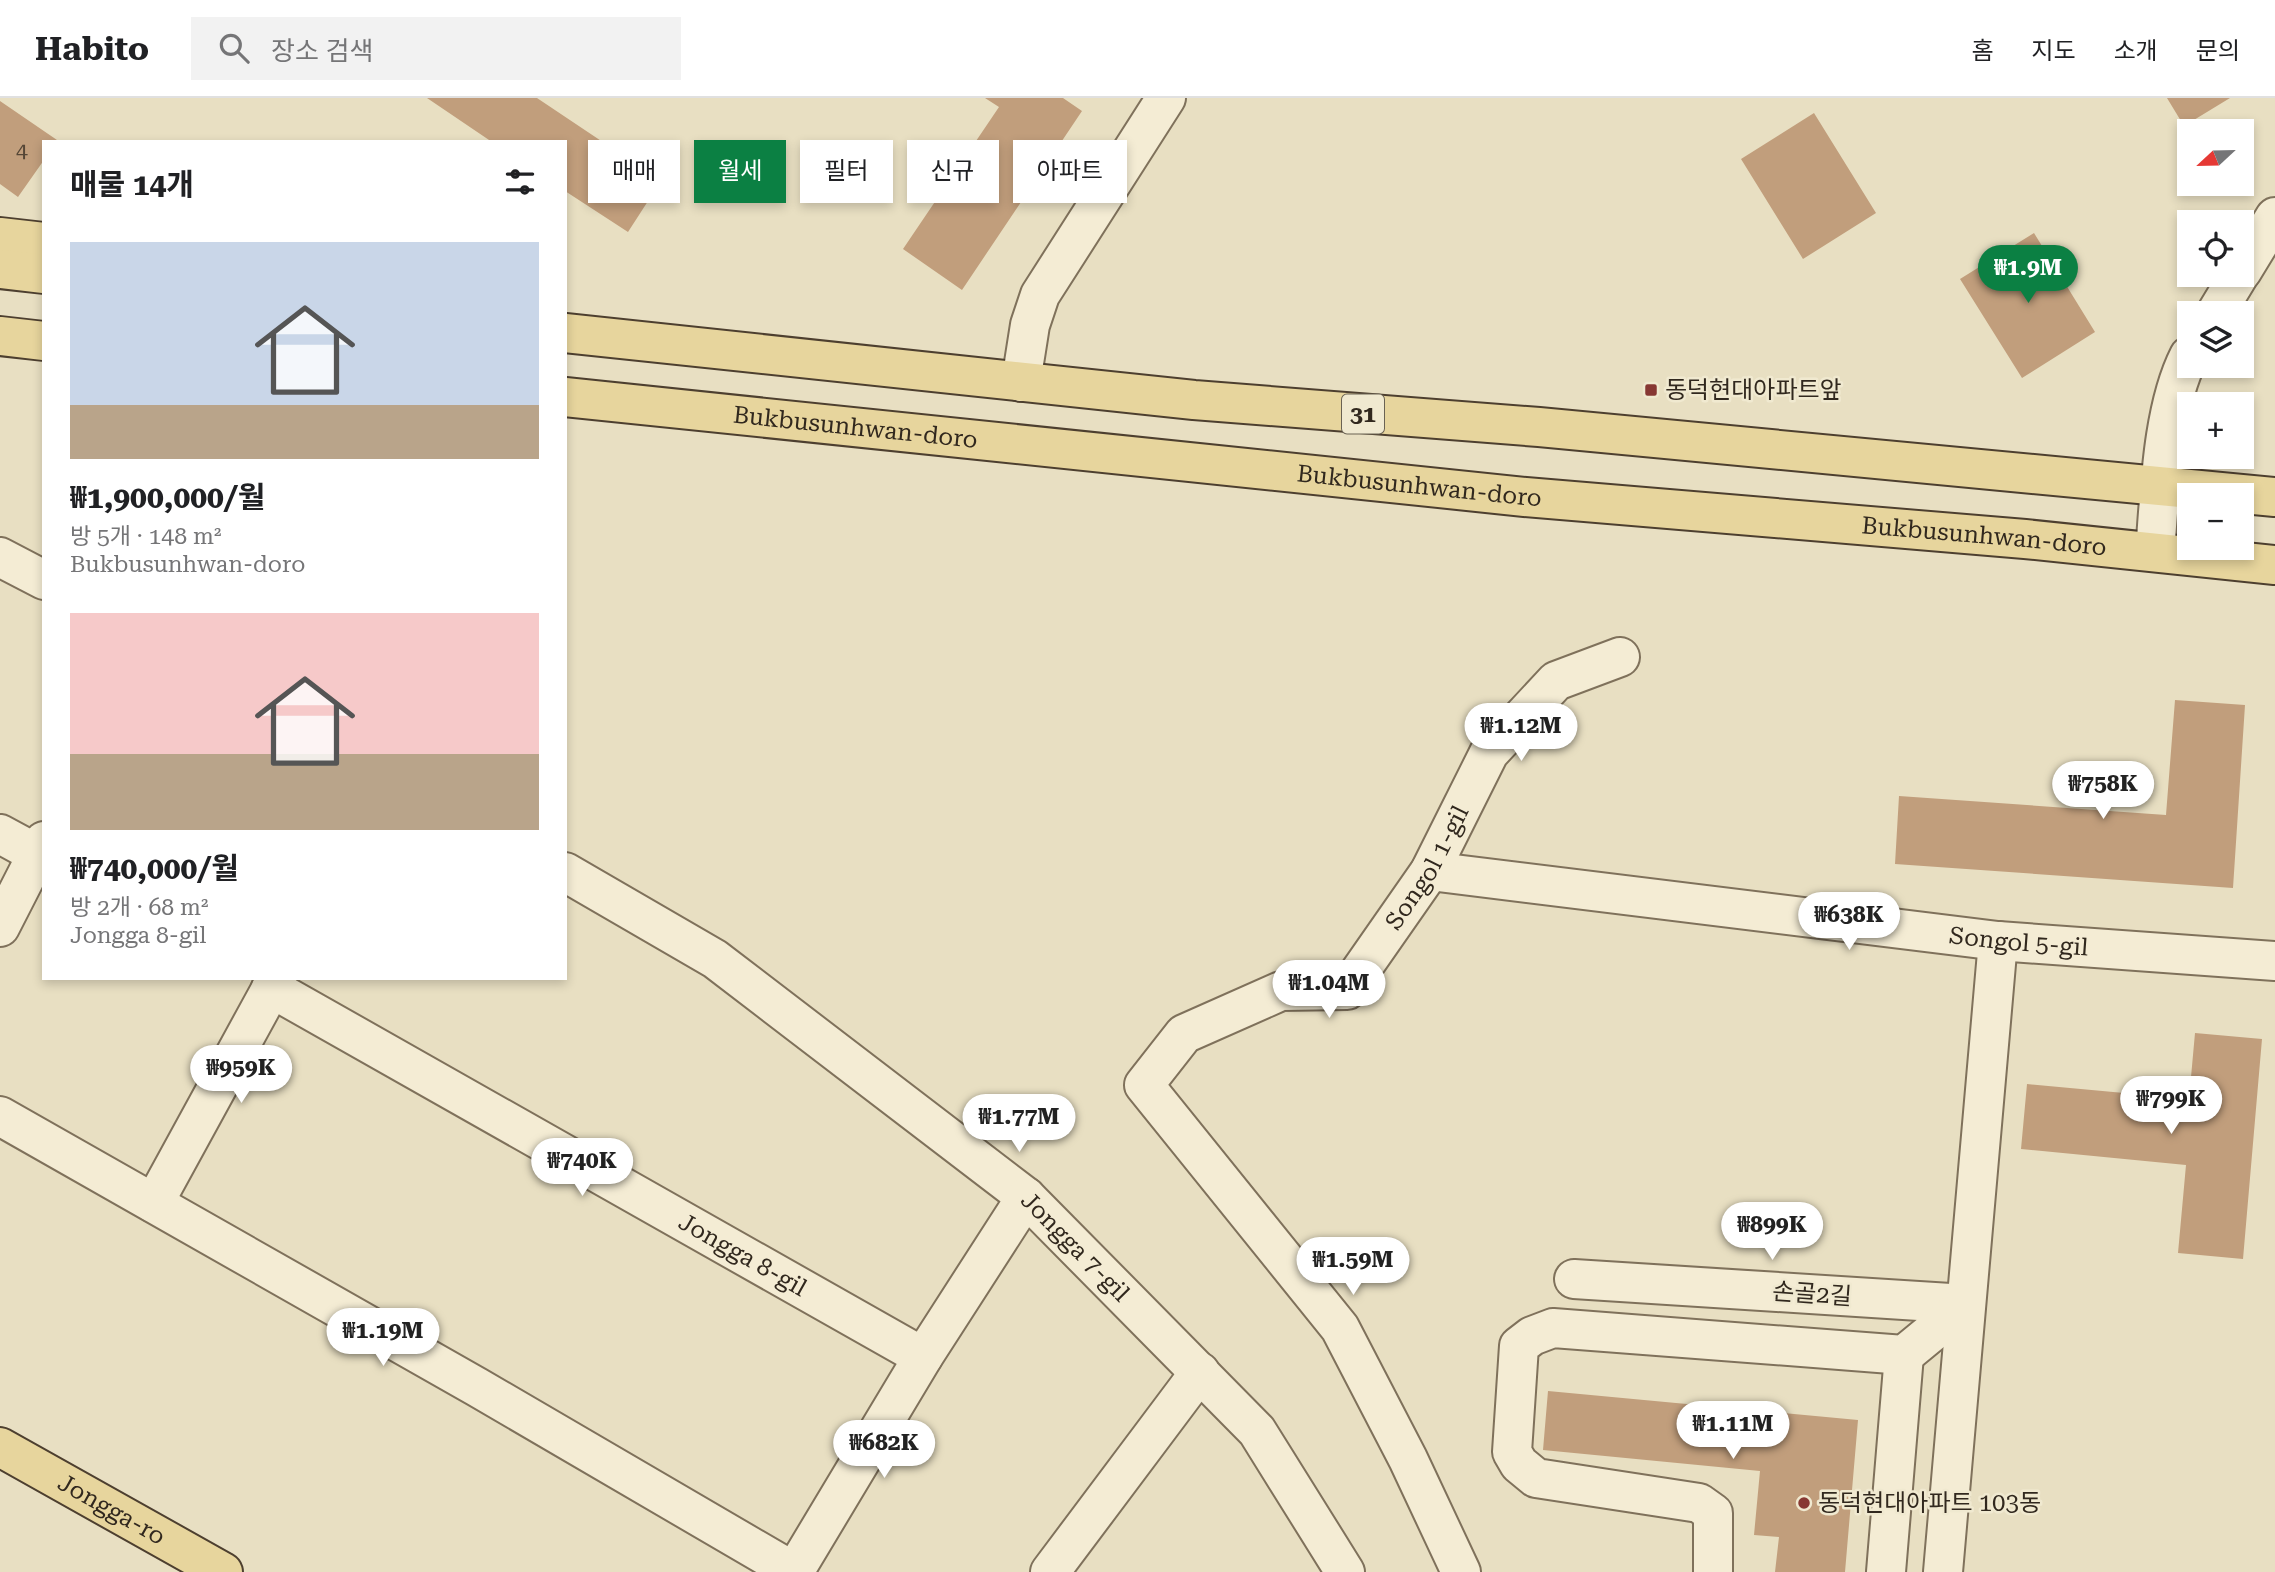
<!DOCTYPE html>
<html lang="ko">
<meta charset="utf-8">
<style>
:root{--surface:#fff;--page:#f2f2f2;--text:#202124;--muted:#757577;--line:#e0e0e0;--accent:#0b8043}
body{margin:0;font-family:"Roboto Serif","Noto Sans KR",serif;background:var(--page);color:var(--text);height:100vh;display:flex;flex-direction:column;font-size:26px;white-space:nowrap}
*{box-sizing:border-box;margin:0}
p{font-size:23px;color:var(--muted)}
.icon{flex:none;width:38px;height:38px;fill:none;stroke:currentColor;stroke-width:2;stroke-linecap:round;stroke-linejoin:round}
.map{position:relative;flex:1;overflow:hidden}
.sheet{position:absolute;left:42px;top:42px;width:525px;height:840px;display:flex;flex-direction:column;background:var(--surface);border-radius:0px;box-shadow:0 4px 10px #0003}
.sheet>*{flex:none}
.top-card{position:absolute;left:588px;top:42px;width:665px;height:63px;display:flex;gap:14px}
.needle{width:46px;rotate:248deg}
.fabs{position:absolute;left:2177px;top:21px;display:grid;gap:14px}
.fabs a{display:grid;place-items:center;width:77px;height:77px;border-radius:0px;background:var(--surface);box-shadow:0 4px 10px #0003;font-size:35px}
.price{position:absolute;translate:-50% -60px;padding:0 16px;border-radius:24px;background:#fff;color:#222;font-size:23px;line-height:46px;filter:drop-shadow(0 2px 4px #0008)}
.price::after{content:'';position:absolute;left:50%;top:42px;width:21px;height:16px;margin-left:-10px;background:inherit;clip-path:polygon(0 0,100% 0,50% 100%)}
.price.on{background:var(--accent);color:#fff}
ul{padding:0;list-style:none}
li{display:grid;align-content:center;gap:14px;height:371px;padding:0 28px}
li span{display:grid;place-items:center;height:217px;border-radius:0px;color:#555}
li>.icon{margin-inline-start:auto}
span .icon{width:126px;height:126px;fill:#fffc;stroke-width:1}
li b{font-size:30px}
h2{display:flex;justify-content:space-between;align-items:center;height:84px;padding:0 28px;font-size:30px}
.chip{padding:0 24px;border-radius:0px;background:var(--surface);box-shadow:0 4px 10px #0003;font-size:24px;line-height:63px}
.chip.on{background:var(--accent);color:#fff}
header{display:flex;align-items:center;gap:42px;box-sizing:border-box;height:98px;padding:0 35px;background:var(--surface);border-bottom:2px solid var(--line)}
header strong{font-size:33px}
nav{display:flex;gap:38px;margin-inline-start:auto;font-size:24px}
.search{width:490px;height:63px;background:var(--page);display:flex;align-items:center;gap:18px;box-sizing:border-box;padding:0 24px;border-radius:0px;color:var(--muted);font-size:26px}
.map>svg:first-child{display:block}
.building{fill:#c19e7c}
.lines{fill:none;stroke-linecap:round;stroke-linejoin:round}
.minor-casing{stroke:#7f715b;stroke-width:42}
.major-casing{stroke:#4d3f2f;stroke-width:42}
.minor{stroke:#f4ecd4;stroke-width:38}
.major{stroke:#e7d59d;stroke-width:38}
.poi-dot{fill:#873833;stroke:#f0e9d0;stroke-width:2.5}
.labels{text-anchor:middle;stroke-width:5;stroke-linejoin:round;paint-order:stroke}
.number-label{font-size:21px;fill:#554636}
.shield{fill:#f0e9d0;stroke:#6a6253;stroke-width:2}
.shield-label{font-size:23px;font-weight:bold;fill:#31281e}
.poi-label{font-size:24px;fill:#31281e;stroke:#f0e9d0;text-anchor:start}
.street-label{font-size:24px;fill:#31281e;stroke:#f0e9d0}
</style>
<header>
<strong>Habito</strong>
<div class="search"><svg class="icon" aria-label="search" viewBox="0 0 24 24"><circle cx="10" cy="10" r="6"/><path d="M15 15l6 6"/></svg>장소 검색</div>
<nav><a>홈</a><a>지도</a><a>소개</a><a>문의</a></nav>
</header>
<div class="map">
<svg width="2275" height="1474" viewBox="0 0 2275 1474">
<rect width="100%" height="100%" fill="#e8dfc2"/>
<path class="building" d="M427 0H537L661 83 628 134 565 93V44H492Z
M985 0H1063L1082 13 962 192 903 151 999 9Z
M2167 0H2230L2184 28Z
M0 3 57 42 44 44V62L18 99 0 86Z
M1814 15 1876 115 1803 161 1741 61Z
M2034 135 2095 234 2022 280 1960 181Z
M2175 602 2245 607 2233 790 1895 766 1899 698 2166 717Z
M2195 935 2262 941 2243 1161 2178 1155 2186 1067 2021 1051 2027 986 2189 1001Z
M1548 1293 1858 1322 1845 1474H1775L1779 1439 1754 1437 1760 1373 1543 1352Z"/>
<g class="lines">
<defs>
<g id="minor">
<path d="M2242 173 2275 119"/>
<path d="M2216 215 2239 177"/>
<path d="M1021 284 1030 227 1040 197 1166 0"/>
<path d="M2155 454C2160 395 2162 311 2189 258"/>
<path d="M0 459 44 482"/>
<path d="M0 736 37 756"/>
<path id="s1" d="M1430 773 1998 843 2275 863"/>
<path id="s2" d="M565 774 715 861 1026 1099 1257 1333 1345 1474"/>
<path d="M0 829 44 743"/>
<path id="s3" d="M271 890 923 1259"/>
<path d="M0 1018 477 1289 794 1474"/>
<path d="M154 1105 277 880"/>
<path d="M1574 1181 1966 1206"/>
<path d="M794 1474 923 1259 1026 1099"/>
<path d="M1050 1474 1200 1274"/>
<path id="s4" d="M1461 1474 1408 1361 1340 1230 1144 987 1184 936 1281 893 1347 892 1430 773 1489 655 1556 583 1620 559"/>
<path d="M1713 1474V1415L1699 1405 1536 1380 1519 1366 1512 1354 1519 1248 1532 1238 1553 1230 1904 1257 1966 1206"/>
<path d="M1886 1474 1904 1257"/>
<path d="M1943 1474 1998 843"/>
</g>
<g id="major">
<path d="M0 139 44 144"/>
<path d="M0 171 44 176"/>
<path d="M565 235 1194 302 1539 329 2275 399"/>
<path d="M0 238 44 243"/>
<path id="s5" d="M565 299 1525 399 2025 441 2275 467"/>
<path id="s6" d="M0 1349 223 1474"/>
</g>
</defs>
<use href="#minor" class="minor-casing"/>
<use href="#major" class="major-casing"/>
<use href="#minor" class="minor"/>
<use href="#major" class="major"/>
</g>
<g class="poi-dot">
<rect x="1644" y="285" width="14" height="14" rx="3.5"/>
<circle cx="1804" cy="1405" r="7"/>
</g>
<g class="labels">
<g class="number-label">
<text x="22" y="60">4</text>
</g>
<rect class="shield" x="1342" y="296.5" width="42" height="39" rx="5"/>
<g class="shield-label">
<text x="1363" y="324">31</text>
</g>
<g class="poi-label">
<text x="1665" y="300">동덕현대아파트앞</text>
<text x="1818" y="1413">동덕현대아파트 103동</text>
</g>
<g class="street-label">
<text dy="8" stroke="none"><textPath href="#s5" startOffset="292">Bukbusunhwan-doro</textPath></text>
<text dy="8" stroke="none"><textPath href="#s5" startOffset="859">Bukbusunhwan-doro</textPath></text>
<text dy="8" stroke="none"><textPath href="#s5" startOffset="1426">Bukbusunhwan-doro</textPath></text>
<text dy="8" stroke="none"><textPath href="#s4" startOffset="968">Songol 1-gil</textPath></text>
<text dy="8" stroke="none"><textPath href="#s1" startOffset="593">Songol 5-gil</textPath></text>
<text dy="8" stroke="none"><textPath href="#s2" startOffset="635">Jongga 7-gil</textPath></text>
<text dy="8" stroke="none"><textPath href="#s3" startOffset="542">Jongga 8-gil</textPath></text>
<text transform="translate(1812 1196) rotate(4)" y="8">손골2길</text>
<text dy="8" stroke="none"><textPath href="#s6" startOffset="128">Jongga-ro</textPath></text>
</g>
</g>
</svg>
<div class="fabs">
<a><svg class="needle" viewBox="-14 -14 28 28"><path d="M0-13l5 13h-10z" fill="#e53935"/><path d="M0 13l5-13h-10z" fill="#757577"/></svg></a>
<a><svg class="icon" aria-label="locate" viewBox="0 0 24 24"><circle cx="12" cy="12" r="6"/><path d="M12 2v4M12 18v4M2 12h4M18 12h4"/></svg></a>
<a><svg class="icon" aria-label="layers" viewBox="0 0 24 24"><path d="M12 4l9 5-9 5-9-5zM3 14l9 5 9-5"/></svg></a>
<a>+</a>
<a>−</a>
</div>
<b class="price on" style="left:2028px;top:207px">₩1.9M</b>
<b class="price" style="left:1521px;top:665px">₩1.12M</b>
<b class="price" style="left:2103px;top:723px">₩758K</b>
<b class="price" style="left:1849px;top:854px">₩638K</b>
<b class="price" style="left:1329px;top:922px">₩1.04M</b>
<b class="price" style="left:241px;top:1007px">₩959K</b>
<b class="price" style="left:2171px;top:1038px">₩799K</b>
<b class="price" style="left:1019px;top:1056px">₩1.77M</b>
<b class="price" style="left:582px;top:1100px">₩740K</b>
<b class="price" style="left:1772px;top:1164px">₩899K</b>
<b class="price" style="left:1353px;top:1199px">₩1.59M</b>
<b class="price" style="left:383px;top:1270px">₩1.19M</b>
<b class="price" style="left:1733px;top:1363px">₩1.11M</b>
<b class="price" style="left:884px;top:1382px">₩682K</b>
<div class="top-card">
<a class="chip">매매</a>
<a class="chip on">월세</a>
<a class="chip">필터</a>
<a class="chip">신규</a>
<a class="chip">아파트</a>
</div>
<section class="sheet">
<h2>매물 14개<svg class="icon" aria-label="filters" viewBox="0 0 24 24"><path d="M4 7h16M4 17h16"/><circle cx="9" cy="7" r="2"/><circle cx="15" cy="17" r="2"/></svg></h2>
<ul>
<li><span style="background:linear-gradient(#c9d6e8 75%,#b9a48a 0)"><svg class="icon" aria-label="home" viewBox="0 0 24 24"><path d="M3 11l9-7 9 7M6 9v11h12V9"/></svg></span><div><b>₩1,900,000/월</b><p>방 5개 · 148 m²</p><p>Bukbusunhwan-doro</p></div></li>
<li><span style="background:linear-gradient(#f6c9c9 65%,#b9a48a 0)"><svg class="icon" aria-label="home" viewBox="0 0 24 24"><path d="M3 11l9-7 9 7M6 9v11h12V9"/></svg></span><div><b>₩740,000/월</b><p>방 2개 · 68 m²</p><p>Jongga 8-gil</p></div></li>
</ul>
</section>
</div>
